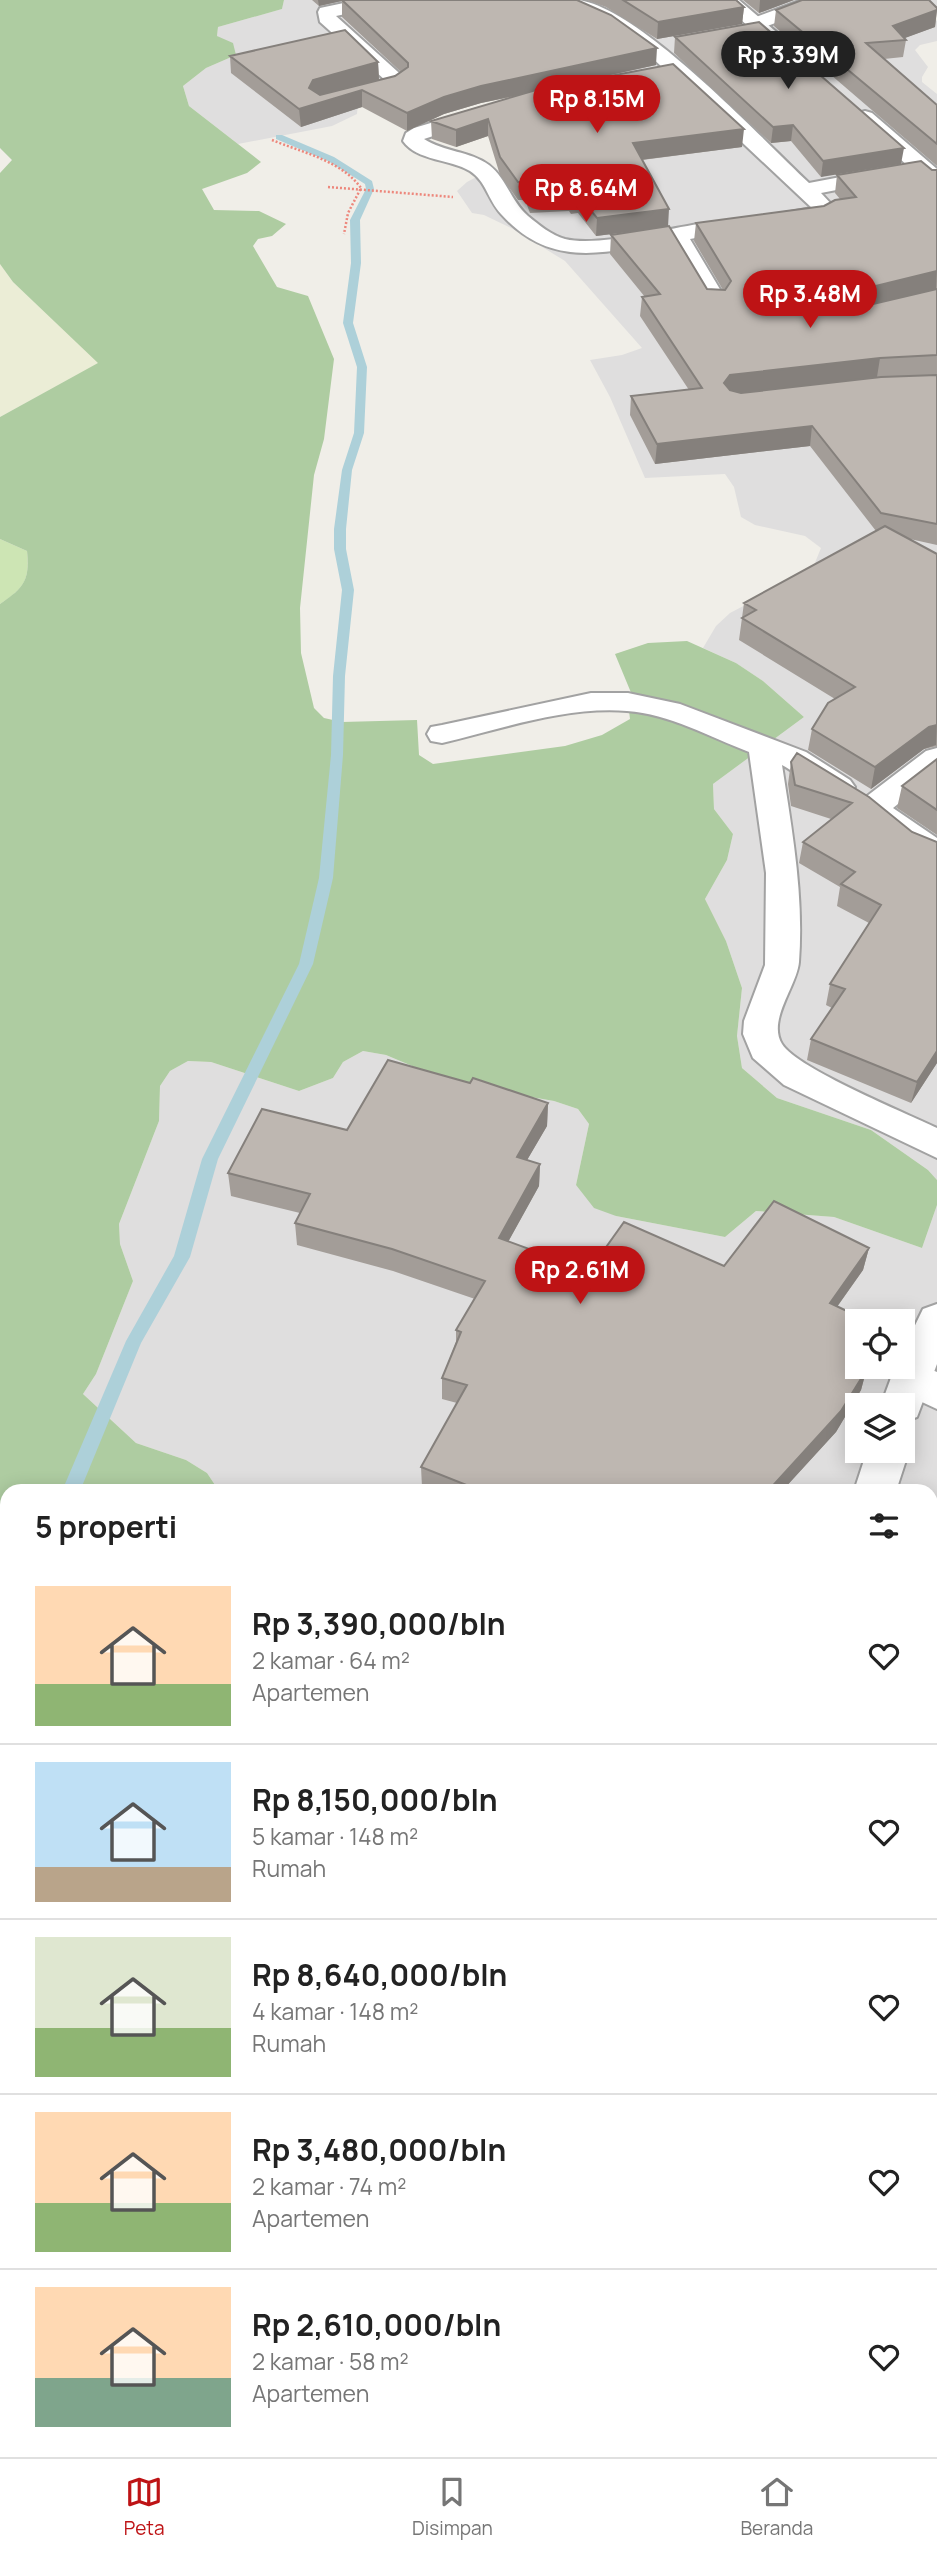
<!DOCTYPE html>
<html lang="id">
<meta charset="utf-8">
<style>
:root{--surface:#fff;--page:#f6f6f6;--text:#222;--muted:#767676;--line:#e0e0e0;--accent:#be1315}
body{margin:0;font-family:Manrope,sans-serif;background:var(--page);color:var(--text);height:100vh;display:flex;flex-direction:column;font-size:26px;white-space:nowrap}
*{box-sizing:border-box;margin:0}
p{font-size:23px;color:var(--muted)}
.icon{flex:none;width:38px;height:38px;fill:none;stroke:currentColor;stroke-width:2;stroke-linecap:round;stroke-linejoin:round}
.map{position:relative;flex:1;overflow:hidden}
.details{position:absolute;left:0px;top:1484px;width:938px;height:973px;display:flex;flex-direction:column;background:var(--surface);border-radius:21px 21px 0 0;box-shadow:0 4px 18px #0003}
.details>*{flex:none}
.controls{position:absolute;left:845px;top:1309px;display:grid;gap:14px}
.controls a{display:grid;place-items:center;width:70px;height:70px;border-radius:0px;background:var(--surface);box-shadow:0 4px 18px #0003;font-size:35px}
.price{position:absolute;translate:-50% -60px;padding:0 16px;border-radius:24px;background:var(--accent);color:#fff;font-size:23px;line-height:46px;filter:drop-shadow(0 2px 4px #0008)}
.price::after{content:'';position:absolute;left:50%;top:42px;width:21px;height:16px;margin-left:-10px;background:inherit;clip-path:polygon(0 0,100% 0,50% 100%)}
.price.active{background:#222;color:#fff}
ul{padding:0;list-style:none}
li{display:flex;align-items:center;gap:21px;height:175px;padding:0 35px}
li+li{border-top:2px solid var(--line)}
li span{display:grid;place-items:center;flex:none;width:196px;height:140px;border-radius:0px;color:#555}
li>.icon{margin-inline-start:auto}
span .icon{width:84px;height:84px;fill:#fffc;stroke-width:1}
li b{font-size:30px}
h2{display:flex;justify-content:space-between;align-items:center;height:84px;padding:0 35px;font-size:30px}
.dock{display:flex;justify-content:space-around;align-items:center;height:98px;border-top:2px solid var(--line);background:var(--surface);font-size:19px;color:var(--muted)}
.dock a{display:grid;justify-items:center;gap:4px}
.dock .active{color:var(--accent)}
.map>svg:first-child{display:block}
.residential{fill:#dfdede;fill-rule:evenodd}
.farmland{fill:#ebedd6}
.grass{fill:#cde5b4}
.forest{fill:#aecca1}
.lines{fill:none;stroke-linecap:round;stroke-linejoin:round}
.stream{fill:#add0d9;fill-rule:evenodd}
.minor-casing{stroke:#a2a2a2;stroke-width:4}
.tertiary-casing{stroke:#a2a2a2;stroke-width:4}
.path{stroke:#ed877c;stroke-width:2.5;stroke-dasharray:2 2;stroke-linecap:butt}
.minor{fill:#fff;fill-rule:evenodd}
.tertiary{fill:#fff;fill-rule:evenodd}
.wall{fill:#a39d98}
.shaded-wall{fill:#85807c}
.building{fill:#beb7b1;stroke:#85807c;stroke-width:2}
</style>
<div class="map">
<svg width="937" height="2457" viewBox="0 0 937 2457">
<rect width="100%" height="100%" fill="#f0eee8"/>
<path class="residential" d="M284 0H937V13L929 17 937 21V41L920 45 915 50 928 67 922 77V82L937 94V1180L928 1170 871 1130 777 1098 742 1068 737 1036 742 988 726 941 705 899 727 860 733 834 714 809 713 784 804 717 763 681 736 663 703 648 716 626 730 613 812 570 821 548 805 536 755 525 741 517 734 487 725 474 645 478 610 397 590 360 622 355 642 348 565 261 513 229 484 215 472 213 457 191 467 182 484 173 531 162 543 111 511 82 358 103 357 114 332 126 238 144 189 106 183 86 206 68 236 55 217 36 218 27 282 9Z
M363 1051 386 1055 455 1084 554 1101 578 1109 589 1124 576 1185 616 1216 725 1237 756 1211 834 1217 922 1248 937 1205V2457H0V1671L7 1674V2450H931V1491H219L207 1473 186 1460 136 1443 83 1394 96 1374 133 1281 120 1244 119 1224 159 1121 160 1086 170 1071 188 1061 211 1062 299 1091 333 1078 343 1062ZM858 1321H903V1367H858ZM858 1405H903V1451H858Z"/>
<path class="farmland" d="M0 264 13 282 99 363 0 417Z"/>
<path class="grass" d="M0 539 27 551C30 580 24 588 0 604Z"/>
<path class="forest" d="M0 0H284L282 9 218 27 217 36 233 43 236 55 206 68 183 86 189 106 261 162 247 173 202 189 214 210 259 211 286 224 272 236 258 239 253 246 277 287 308 296 334 359 324 439 314 475 300 608 301 653 314 708 324 718 342 722 417 720 419 755 433 764 565 746 602 735 630 719 628 702 632 695 615 654 648 643 687 641 736 663 763 681 804 717 713 784 714 809 733 834 727 860 705 899 726 941 742 988 737 1036 742 1068 777 1098 871 1130 928 1170 937 1180V1205L922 1248 834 1217 756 1211 725 1237 616 1216 594 1208 576 1185 589 1124 578 1109 554 1101 455 1084 386 1055 363 1051 343 1062 333 1078 299 1091 211 1062 188 1061 170 1071 160 1086 159 1121 119 1224 120 1244 133 1281 96 1374 83 1394 136 1443 186 1460 207 1473 219 1491H7V1674L0 1671V604C24 588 30 580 27 551L0 539V417L98 363 13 282 0 264V173L12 160 0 148Z"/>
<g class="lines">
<path class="stream" d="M276 135H282L334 157 372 181 374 189 360 220 361 263 353 323 367 367 364 433 352 470 346 529V549L354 590 345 676 343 755 333 878 313 964 218 1159 190 1257 141 1343 80 1491H62L126 1341 174 1256 202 1159 299 964 319 878 331 755 333 676 342 590 334 549V529L342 470 354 433 357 367 343 323 351 263 350 220 366 189 365 184 328 161 276 139Z
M7 1563V1583L0 1586V1566Z"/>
<defs>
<path id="minor" d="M358 0H394L392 4 336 16 408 81C398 94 366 103 350 99L347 95 350 91 385 80 320 22 318 12 320 8Z
M552 0C560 0 570 0 579 0 642 10 759 136 809 183L888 168 896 169 899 174 896 179 888 180 821 193 834 207C829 228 786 230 768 226L765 221 768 216 812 208 646 52 591 17 554 4Z
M802 0H828L826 4 762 28H748L746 24 748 20Z
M481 108 488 110 491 114 488 118 424 139C444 152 470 151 489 165 506 178 511 201 528 216 539 225 551 235 565 239 598 247 664 229 699 224L707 226 710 231 707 236 690 239 727 301 723 306H707L669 242C604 252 551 270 501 214 488 200 486 181 470 171 450 159 417 161 403 141L406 133 414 128Z
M591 693H628L680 704 806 752 850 780 855 787 850 794C824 801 804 777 782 765 792 830 804 896 799 962 797 986 767 1020 782 1044 798 1069 906 1113 937 1128V1158L784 1085 753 1058 743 1034 744 1021 765 965 766 873 749 752C710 737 669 714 627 711 566 706 501 729 442 743L431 741 427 734 431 727 442 725Z
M937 748V773L893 808 937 838V864C913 857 875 831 861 810L867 796 926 751Z
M910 1361 937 1372V1409L896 1390 890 1378 895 1367H903V1363Z
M0 1691 7 1694V1739L0 1736Z
M7 2390V2450H21L0 2457V2393Z"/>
<path id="tertiary" d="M719 0H739L802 54 805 58 802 62H788Z
M865 111 872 113 937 169V186L929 185 858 121 855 117 858 113Z
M937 1304V1364L917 1417 903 1422V1405H881L895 1367H903V1350L923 1309Z
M903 1439 909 1451 896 1491H854L867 1451H903Z
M394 2450H453L450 2457H391Z"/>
</defs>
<use href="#minor" class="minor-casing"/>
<use href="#tertiary" class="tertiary-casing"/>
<path class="path" d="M272 140C301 152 342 161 361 188L348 213 344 234
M328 187 453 197"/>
<use href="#minor" class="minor"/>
<use href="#tertiary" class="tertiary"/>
</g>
<path class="wall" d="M312 0H577L656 65 584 81 742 147 642 160 668 227 707 289 723 290 694 241 696 223 824 206 840 199 835 193 837 175 932 170H937V545L910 539 937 554V746L924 749 871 789 808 750 812 729 835 699 739 640 744 603 876 531 810 446 655 464 630 415 631 396 689 390 640 316 642 297H645L610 254 611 235 658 228 596 236 578 213 571 214 569 211 530 213 525 200H518L500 175 488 136 456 147 432 139 431 121 522 95 481 103 444 114 407 131 362 107 301 127 231 73 230 56 378 62 379 80 356 86 395 76 401 72 342 17V1L319 6Z
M587 0H736L744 7 742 24 657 39 606 7Z
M743 0H794L759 13Z
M937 8 935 27 904 38 906 40 903 57 884 59 937 105V166L774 26 776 10Z
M675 37 904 148 821 177 791 141 771 143 674 53Z
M937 759V835L897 808 902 786Z
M791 762 912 832 937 842V1063L911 1103 807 1060 811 1039 832 1008 826 1005 830 984 869 923 837 906 840 887 799 863 803 842 831 819 791 806 788 784Z
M470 1083 548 1103 547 1126 527 1160 540 1164 539 1186 508 1242 589 1271 724 1266 869 1248 863 1270 837 1307 858 1367H870L865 1375 861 1390 836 1432 782 1491H431L422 1487 421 1467 457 1403 442 1399V1378L456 1342V1330L475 1299 393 1271 297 1245 295 1223 300 1213 231 1196 228 1173Z
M0 1801 7 1811V1998L0 1995Z
M936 2174 937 2176V2448L935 2446 928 2457H893L886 2450H931Z
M637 2450H665L662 2457H647Z
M771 2450H867L863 2457H779Z"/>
<path class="shaded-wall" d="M318 0H346L319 6Z
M760 0H794L759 13Z
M744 7 742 24 657 39 658 22Z
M937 10 935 27 897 41 893 26Z
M657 48 656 65 481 103 444 114 407 131V113L444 97 481 86Z
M378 62 379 80 314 97 309 88 313 80Z
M362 90V107L301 127 299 109Z
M488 119V136L456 147V130Z
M793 125 791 141 771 143 773 127Z
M744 129 742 147 632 161 633 143Z
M904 148 901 164 821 177 823 161Z
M669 209 668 227 596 236 597 218Z
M937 271 936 289 824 316 822 305 827 298Z
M880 358 877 377 728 395 724 383 730 375Z
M812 426 810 446 655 464 657 444Z
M937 725 936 745 924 749 871 789 875 767 929 727Z
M937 1051V1063L911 1103 917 1082Z
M548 1103 547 1126 516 1179 517 1157Z
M540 1164 539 1186 498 1260 499 1238Z
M869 1248 863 1270 824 1325 830 1303Z
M863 1367H870L865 1375 861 1390 836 1432 782 1491H768Z
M3 1802 7 1811V1827L0 1831V1806Z
M0 2351 6 2357 0 2366Z"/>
<path class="building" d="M342 0H577L611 15 657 48 481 86 444 97 407 113 362 90 299 109 230 56 345 30 378 62 313 80 309 88 320 95 395 76 408 67V63Z
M623 0H736L744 7 658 22Z
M802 0H929L937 8V10L893 26 906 40 866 43 937 105V144L776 10Z
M759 22 904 148 823 161 793 125 773 127 675 37Z
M673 64 744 129 633 143 669 209 597 218 578 195 571 196 570 193 531 195 526 182H518L500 157 488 119 456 130 431 121 536 90Z
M921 161 932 170H937V271L827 298 822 305 835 313 937 289V355L880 358 730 375 724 383 730 390 741 393 881 377 937 375V524L881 513 812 426 657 444 631 396 702 388 642 297 660 294 611 235 669 226 707 289 725 290 731 281 696 223 824 206 835 200 856 197 837 175Z
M885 526 937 554V725L929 727 875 767 812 729 828 703 855 687 742 618 756 610 744 603Z
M797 753 869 797 912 832 937 842V1051L917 1082 811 1039 845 989 830 984 881 905 841 884 855 872 803 842 852 803 795 785 791 762Z
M937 759V810L902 786Z
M388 1060 470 1083 473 1078 548 1103 517 1157 540 1164 499 1238 589 1271 624 1222 724 1266 774 1201 869 1248 830 1303 868 1321H858V1367H863L867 1369 841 1411 768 1491H462L469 1486 421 1467 467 1385 442 1378 461 1332 456 1330 485 1281 392 1249 295 1223 310 1194 228 1173 262 1109 347 1130Z
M937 1543V2161L936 2174 937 2176V2443L928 2457H911L904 2450H931V1553Z
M0 1820 7 1823V1987L0 1983Z
M143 2450H356L365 2457H151Z
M653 2450H665L662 2457Z
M788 2450H867L863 2457H796Z"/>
</svg>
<div class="controls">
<a><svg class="icon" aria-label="locate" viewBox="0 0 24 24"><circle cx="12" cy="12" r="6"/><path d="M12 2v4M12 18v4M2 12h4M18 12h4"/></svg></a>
<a><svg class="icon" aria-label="layers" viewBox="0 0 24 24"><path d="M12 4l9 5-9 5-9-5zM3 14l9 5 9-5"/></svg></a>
</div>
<b class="price active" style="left:788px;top:91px">Rp 3.39M</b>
<b class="price" style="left:597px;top:135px">Rp 8.15M</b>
<b class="price" style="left:586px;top:224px">Rp 8.64M</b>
<b class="price" style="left:810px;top:330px">Rp 3.48M</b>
<b class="price" style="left:580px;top:1306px">Rp 2.61M</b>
<section class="details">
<h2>5 properti<svg class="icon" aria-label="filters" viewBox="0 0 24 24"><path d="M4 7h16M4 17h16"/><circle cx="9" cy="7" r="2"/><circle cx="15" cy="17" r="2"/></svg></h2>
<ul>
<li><span style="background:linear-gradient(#ffd9b3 70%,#8fb573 0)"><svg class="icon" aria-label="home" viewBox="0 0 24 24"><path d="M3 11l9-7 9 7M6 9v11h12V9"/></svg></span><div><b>Rp 3,390,000/bln</b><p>2 kamar · 64 m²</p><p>Apartemen</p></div><svg class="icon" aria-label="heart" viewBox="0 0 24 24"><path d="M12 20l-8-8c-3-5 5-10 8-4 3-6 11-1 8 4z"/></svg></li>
<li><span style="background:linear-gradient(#bfe0f5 75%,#b9a48a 0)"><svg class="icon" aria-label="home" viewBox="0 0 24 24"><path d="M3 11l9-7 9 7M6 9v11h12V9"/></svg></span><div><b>Rp 8,150,000/bln</b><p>5 kamar · 148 m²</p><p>Rumah</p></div><svg class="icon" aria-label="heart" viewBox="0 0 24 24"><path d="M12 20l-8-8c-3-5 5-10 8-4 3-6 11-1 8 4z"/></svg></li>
<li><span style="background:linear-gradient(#dfe7d0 65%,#8fb573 0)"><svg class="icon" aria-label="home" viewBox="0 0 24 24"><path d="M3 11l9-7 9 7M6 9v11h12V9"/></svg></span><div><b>Rp 8,640,000/bln</b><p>4 kamar · 148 m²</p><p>Rumah</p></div><svg class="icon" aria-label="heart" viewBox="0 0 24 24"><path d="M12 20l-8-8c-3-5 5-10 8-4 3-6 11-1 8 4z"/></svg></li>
<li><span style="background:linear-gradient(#ffd9b3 65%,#8fb573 0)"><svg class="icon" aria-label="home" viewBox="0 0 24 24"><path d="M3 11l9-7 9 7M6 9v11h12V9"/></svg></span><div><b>Rp 3,480,000/bln</b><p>2 kamar · 74 m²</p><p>Apartemen</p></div><svg class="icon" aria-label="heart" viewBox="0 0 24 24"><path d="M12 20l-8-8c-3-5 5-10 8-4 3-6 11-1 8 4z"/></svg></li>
<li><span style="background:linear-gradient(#ffd9b3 65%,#7fa58c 0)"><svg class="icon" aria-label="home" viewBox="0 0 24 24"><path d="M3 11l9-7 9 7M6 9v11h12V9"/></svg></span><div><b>Rp 2,610,000/bln</b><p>2 kamar · 58 m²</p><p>Apartemen</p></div><svg class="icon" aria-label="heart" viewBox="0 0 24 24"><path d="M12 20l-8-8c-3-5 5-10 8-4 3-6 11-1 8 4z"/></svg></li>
</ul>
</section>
</div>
<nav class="dock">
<a class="active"><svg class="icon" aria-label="map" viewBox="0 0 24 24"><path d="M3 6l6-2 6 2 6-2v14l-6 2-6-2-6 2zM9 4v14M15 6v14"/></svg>Peta</a>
<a><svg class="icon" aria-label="saved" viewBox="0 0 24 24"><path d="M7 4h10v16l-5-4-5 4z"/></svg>Disimpan</a>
<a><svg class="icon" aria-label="home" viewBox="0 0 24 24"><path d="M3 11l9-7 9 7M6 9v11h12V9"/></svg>Beranda</a>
</nav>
